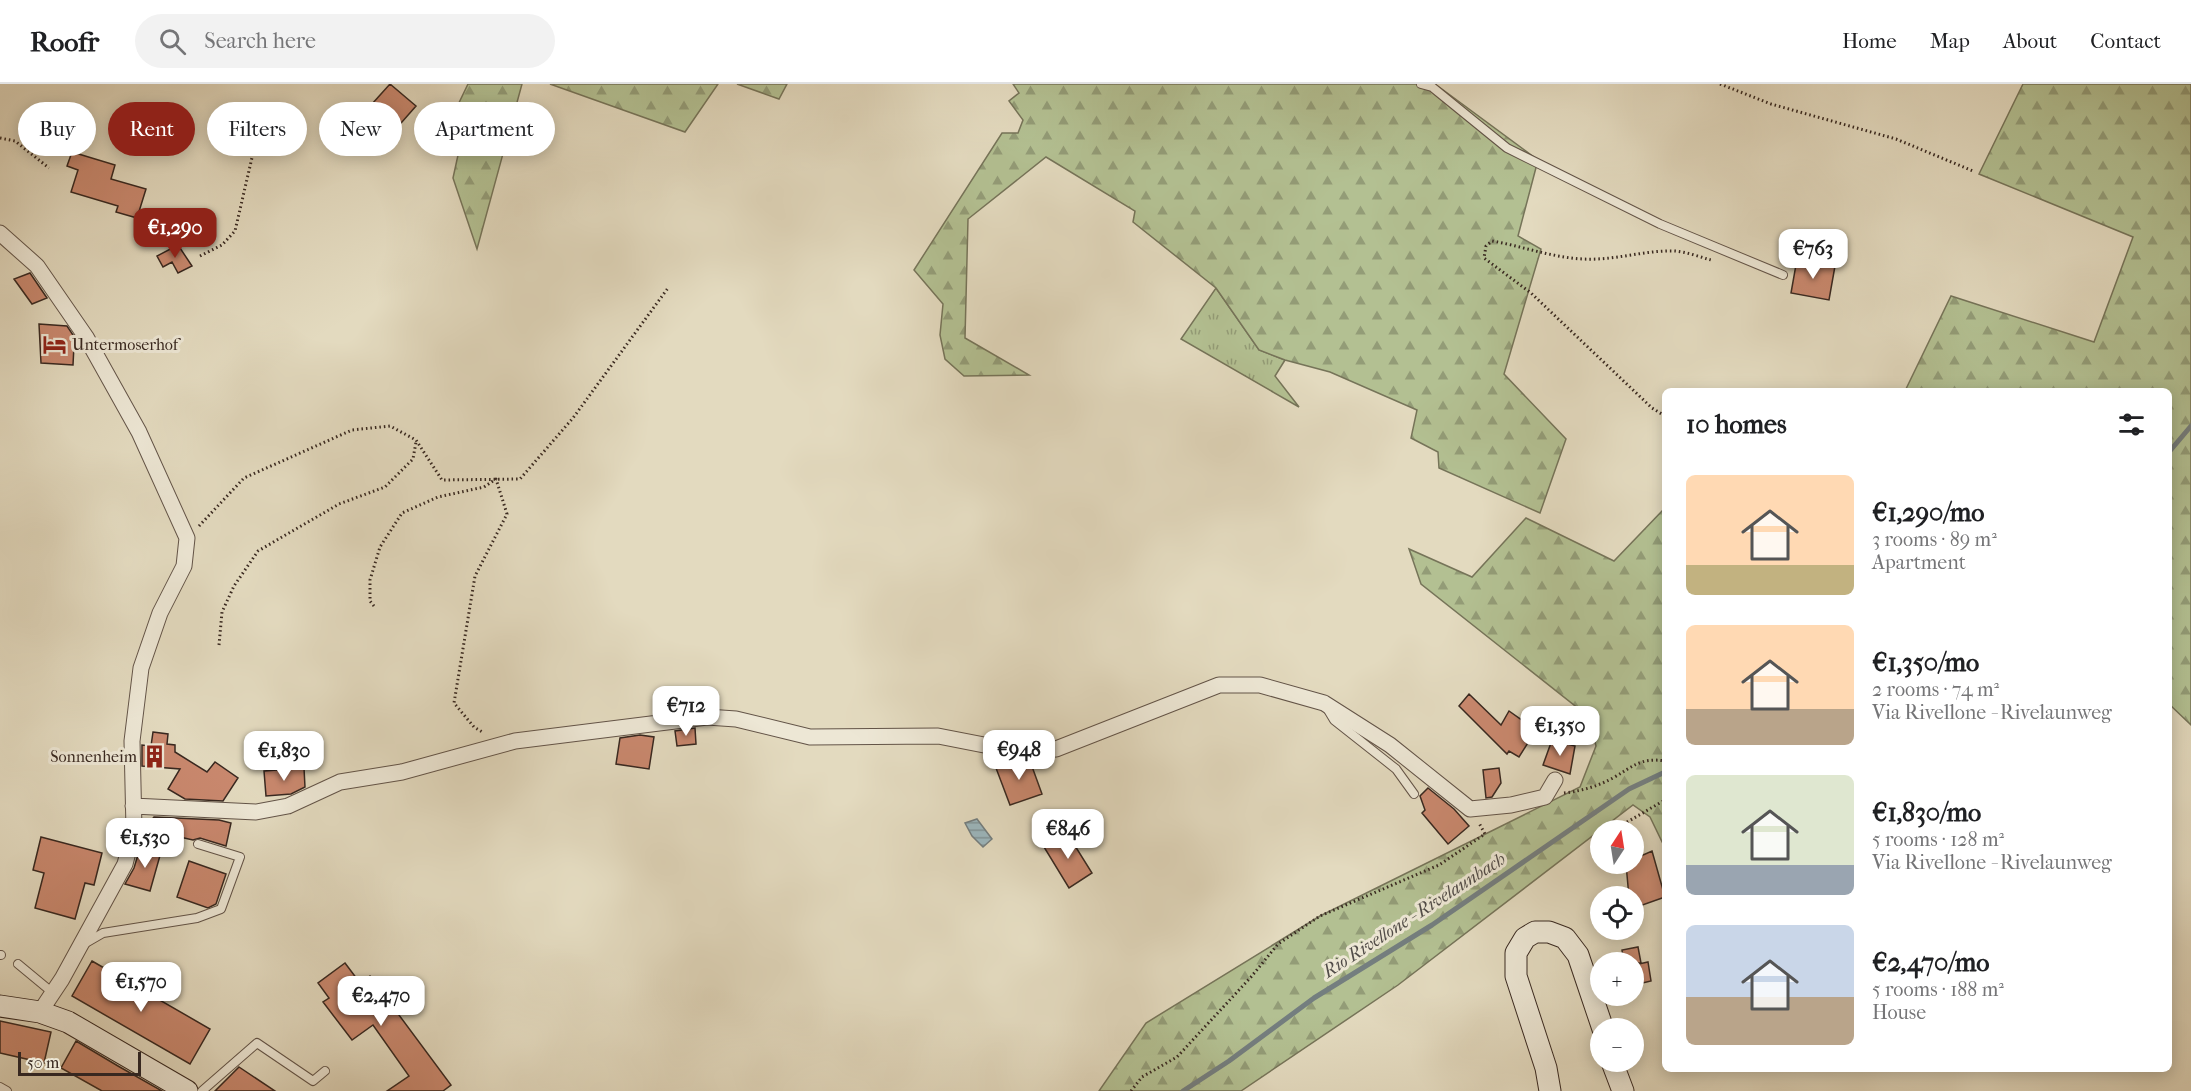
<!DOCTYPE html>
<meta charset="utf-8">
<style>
:root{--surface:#fff;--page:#f2f2f2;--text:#202124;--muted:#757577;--line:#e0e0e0;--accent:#8f2418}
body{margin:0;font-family:"IM FELL French Canon",serif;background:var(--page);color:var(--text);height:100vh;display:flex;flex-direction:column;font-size:22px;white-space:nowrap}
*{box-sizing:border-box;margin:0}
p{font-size:20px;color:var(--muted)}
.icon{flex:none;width:33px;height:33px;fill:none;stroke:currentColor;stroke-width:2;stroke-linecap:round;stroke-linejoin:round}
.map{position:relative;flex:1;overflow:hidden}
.details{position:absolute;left:1662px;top:304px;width:510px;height:684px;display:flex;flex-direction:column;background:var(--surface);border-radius:9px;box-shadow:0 3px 15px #0003}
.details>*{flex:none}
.top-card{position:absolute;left:18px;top:18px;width:570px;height:54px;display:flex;gap:12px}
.needle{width:39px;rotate:12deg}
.fabs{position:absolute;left:1590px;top:736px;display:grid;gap:12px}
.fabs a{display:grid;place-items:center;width:54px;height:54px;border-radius:50%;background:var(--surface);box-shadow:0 3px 15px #0003;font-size:30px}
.scale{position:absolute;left:18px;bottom:15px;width:123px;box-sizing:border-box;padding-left:6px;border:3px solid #382820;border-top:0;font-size:16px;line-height:21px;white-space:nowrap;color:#382820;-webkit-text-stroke:4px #ede7d5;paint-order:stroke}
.price{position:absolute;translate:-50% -51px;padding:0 14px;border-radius:12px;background:#fff;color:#222;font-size:20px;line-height:39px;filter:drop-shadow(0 2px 3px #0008)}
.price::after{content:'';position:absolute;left:50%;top:36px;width:18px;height:14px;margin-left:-9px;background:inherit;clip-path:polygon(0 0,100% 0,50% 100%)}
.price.on{background:var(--accent);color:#fff}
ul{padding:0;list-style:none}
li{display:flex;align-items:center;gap:18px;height:150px;padding:0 24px}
li span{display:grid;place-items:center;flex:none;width:168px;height:120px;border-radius:9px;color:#555}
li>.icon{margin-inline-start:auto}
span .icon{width:72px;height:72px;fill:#fffc;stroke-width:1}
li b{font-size:26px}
h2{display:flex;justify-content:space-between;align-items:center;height:72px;padding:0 24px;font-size:26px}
.chip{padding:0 21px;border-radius:27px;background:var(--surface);box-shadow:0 3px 15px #0003;font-size:21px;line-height:54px}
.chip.on{background:var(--accent);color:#fff}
header{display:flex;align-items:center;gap:36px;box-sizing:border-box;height:84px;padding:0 30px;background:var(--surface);border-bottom:2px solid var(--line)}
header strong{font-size:28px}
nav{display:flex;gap:33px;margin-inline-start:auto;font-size:21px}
.search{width:420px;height:54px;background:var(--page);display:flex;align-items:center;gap:15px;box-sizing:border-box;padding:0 21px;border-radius:33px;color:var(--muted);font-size:22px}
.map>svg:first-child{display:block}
.grass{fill:url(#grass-tufts);stroke:#767459;stroke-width:1.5}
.forest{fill:url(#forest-firs);stroke:#767459;stroke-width:1.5}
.water{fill:url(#water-rules);stroke:#747e7f;stroke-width:1.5}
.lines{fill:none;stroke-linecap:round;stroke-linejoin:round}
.stream{stroke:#747e7f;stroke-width:5}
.building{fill:#c9886e;stroke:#382820;stroke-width:1.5}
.lane-casing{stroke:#635448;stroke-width:10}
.street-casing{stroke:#635448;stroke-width:17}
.secondary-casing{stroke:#382820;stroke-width:23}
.path{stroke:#382820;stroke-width:3;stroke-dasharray:1.5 3;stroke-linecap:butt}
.lane{stroke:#ede7d5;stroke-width:8}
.street{stroke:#ede7d5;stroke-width:15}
.secondary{stroke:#ede7d5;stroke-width:21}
.labels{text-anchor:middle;stroke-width:6;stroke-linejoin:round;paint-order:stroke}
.poi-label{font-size:16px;fill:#382820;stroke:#ede7d5;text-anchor:start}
.water-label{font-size:18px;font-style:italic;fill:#514c48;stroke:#ede7d5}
</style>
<header>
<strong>Roofr</strong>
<div class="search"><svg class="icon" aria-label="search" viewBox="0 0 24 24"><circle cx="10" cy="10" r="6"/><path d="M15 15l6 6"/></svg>Search here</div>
<nav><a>Home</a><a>Map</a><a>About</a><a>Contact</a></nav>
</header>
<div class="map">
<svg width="2191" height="1007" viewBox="0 0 2191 1007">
<defs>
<pattern id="grass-tufts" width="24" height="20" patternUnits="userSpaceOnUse" patternTransform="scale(1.5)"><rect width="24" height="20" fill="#b3c092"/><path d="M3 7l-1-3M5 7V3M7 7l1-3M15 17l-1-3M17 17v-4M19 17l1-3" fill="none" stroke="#939c77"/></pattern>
<pattern id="forest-firs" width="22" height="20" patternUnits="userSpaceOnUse" patternTransform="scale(1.5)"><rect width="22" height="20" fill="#b3c092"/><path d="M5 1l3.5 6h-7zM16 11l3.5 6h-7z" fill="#939c77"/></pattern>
<pattern id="water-rules" width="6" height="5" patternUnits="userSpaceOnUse" patternTransform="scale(1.5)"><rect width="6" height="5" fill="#9cb7be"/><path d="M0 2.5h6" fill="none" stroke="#80959a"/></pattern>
</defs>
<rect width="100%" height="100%" fill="#e3dabf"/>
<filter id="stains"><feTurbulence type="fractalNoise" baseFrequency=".00333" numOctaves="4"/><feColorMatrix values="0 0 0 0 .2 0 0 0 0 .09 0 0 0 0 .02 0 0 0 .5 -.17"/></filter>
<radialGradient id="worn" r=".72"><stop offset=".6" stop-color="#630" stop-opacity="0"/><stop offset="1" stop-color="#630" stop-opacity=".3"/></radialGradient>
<path class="grass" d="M1216 204 1259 266 1285 276 1275 292 1299 323 1181 255Z"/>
<path class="forest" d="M468 0H522L477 165 453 94 460 62 455 27Z
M550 0H718L685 48Z
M737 0H787L779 15Z
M1013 0H1435L1538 76 1518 152 1541 165 1504 290 1566 355 1540 429 1439 384 1438 368 1411 354 1417 326 1330 288 1285 276 1259 266 1216 204 1133 138 1135 127 1046 73 968 135 965 254 1029 291 964 292 945 275 940 251 943 220 914 186 1002 49H1018L1023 36 1009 17 1019 9Z
M2023 0H2191V641L2169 620V308L1905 307 1951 212 2094 258 2133 153 1979 90Z
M1663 426H1665V764L1650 733 1633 721 1398 901 1241 1007H1099L1146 939 1320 832 1580 703 1596 662 1589 633 1421 500 1409 465 1472 493 1526 434 1614 477Z"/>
<path class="water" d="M977 735 992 755 983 763 972 752 965 739Z"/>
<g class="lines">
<path class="stream" d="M2169 368 2191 342
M1183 1007 1229 977 1314 914 1432 841 1629 705 1665 688"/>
</g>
<path class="building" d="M390 0 416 22 395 46 374 55 385 39 377 32 380 27 372 20Z
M72 68 115 81 111 95 146 105 137 134 116 128 118 122 71 108 78 86 67 82Z
M178 161 192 182 178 189 172 178 163 183 157 172Z
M1797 175 1835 182 1829 216 1791 209Z
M30 189 47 214 32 220 14 195Z
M39 240 67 242 73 251 74 261 73 281 41 279Z
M1469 610 1501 641 1509 627 1536 646 1519 673 1509 667 1507 670 1459 622Z
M695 644 696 660 677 662 675 647Z
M153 648 168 650 167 660 175 661V668L207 688 215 678 238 694 223 717 185 715 168 705 180 685 142 682V661L151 662Z
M640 651 654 653 649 685 616 680 620 654Z
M1552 656 1575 662 1570 690 1543 681Z
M1016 677H1030L1042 710 1010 721 996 684Z
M304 684 305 703 291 710 266 712 264 687Z
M1499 684 1501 699 1492 713 1486 714 1483 686Z
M1428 704 1454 725 1469 742 1448 760 1422 729 1425 726 1420 712Z
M154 733 219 736 231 739 226 762 200 754 193 756 144 745Z
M1067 749 1092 789 1069 804 1044 763Z
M41 753 102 769 94 801 85 799 75 835 35 824 44 789 33 786Z
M141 761 161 768 150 807 125 800 134 784Z
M1652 767 1665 813 1634 824V813H1629L1626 780H1634V775Z
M189 777 226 790 216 820 208 824 177 813Z
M1638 863 1641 879H1624L1622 866Z
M92 877 210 945 190 980 72 912Z
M1648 878 1651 897 1634 901V881Z
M345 879 360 899 370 892 451 1001 443 1007H387L409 992 373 941 352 956 323 918 329 914 318 899Z
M0 937 51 948 44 979 0 969Z
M76 957 118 982 162 1007H102L61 984Z
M239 983 275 1007H215Z"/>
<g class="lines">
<defs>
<path id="lane" d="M1421 0 1432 3 1507 64 1660 140 1783 191
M1328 626 1334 636 1396 685 1414 710
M84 860 103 849 197 834 221 825 240 773 198 760
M0 871H1
M18 880 53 909
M0 1003 7 1007
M202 1007 257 959 313 997 325 987"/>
<path id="street" d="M0 149 37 182 86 253 139 348 187 454 184 482 160 529 141 584 132 657 134 745 125 780 62 895 40 928
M133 722 256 728 288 722 340 698 402 688 515 657 707 633 736 635 810 653 938 652 1020 668 1056 665 1219 601H1260L1324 619 1390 661 1470 725 1511 721 1545 713 1555 696"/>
<path id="secondary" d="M0 922 40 928 68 938 187 1007
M1612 978 1623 1007
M1550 1007 1546 984 1516 892V869L1525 854 1535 848H1549L1565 854 1578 871 1603 945"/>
</defs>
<use href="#lane" class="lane-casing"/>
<use href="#street" class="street-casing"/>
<use href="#secondary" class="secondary-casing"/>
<path class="path" d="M1720 0 1771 20 1896 55 1973 87
M0 54 15 57 49 84
M200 172 222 161 235 147 257 52
M1665 332 1652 324 1531 209 1484 174 1486 162 1492 157C1527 163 1561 177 1597 175 1623 174 1649 166 1675 167 1687 168 1700 173 1711 176
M199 442 244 394 352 346 390 342 416 356 442 396 520 395 573 334 668 204
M374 522 370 517V496L380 463 402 429 438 413 484 403 496 395 507 430 475 492 454 619 474 643 484 649
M219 561 222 528 234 502 258 467 339 420 385 403 413 375 416 358
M1564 709C1582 707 1598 702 1613 694 1632 683 1641 673 1665 677
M1617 747 1622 741 1665 716
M1131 1007 1142 993 1177 973 1251 893 1278 860 1320 832 1439 781 1485 750 1479 739"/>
<use href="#lane" class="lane"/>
<use href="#street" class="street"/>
<use href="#secondary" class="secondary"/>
</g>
<defs>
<symbol id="hotel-bare" viewBox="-9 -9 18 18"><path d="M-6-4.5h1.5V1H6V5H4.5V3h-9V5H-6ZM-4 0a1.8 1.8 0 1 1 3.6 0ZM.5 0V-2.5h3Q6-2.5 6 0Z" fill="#8f2418" stroke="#ede7d5" stroke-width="2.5" paint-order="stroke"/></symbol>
<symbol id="building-bare" viewBox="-9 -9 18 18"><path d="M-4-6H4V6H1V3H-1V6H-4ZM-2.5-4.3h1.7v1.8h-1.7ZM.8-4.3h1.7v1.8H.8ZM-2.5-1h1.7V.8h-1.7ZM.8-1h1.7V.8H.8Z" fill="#8f2418" stroke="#ede7d5" stroke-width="2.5" paint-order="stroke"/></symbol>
</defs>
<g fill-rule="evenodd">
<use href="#hotel-bare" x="38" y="244" width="33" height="33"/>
<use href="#building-bare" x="138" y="656" width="33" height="33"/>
</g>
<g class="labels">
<g class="poi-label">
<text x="72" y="266">Untermoserhof</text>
<text x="137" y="678" text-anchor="end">Sonnenheim</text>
</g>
<g class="water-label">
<text transform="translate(1414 831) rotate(-33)" y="6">Rio Rivellone - Rivelaunbach</text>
</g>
</g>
<rect width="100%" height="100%" filter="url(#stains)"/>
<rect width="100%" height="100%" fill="url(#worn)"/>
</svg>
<div class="fabs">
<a><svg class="needle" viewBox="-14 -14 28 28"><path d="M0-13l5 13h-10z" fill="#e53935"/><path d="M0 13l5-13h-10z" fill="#757577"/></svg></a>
<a><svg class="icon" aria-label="locate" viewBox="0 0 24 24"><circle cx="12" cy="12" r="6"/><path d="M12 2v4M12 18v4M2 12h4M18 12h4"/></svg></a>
<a>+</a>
<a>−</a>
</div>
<div class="scale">50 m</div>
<b class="price on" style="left:175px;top:175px">€1,290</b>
<b class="price" style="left:1813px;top:196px">€763</b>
<b class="price" style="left:686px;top:653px">€712</b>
<b class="price" style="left:1560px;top:673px">€1,350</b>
<b class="price" style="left:1019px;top:697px">€948</b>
<b class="price" style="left:284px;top:698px">€1,830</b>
<b class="price" style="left:1068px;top:776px">€846</b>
<b class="price" style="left:145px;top:785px">€1,530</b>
<b class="price" style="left:141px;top:929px">€1,570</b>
<b class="price" style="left:381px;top:943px">€2,470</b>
<div class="top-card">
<a class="chip">Buy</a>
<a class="chip on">Rent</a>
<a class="chip">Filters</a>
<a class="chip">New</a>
<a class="chip">Apartment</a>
</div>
<section class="details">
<h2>10 homes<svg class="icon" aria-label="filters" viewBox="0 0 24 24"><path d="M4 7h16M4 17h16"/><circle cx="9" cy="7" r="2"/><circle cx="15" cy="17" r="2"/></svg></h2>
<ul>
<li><span style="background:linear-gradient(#ffd9b3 75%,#c2b280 0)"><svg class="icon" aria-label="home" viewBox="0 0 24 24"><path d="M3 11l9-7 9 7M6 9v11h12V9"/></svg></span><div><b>€1,290/mo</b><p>3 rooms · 89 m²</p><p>Apartment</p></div></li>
<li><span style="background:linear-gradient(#ffd9b3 70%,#b9a48a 0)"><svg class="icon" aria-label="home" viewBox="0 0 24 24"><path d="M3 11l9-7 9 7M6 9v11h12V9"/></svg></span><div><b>€1,350/mo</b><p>2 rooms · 74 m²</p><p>Via Rivellone - Rivelaunweg</p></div></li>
<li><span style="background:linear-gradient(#dfe7d0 75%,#9aa5b1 0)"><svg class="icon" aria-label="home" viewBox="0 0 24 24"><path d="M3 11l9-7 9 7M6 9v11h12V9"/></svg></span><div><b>€1,830/mo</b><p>5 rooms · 128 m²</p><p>Via Rivellone - Rivelaunweg</p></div></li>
<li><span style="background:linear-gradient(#c9d6e8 60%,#b9a48a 0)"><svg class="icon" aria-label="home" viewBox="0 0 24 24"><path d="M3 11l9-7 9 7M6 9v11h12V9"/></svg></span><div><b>€2,470/mo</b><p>5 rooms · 188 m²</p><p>House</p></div></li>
</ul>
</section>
</div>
